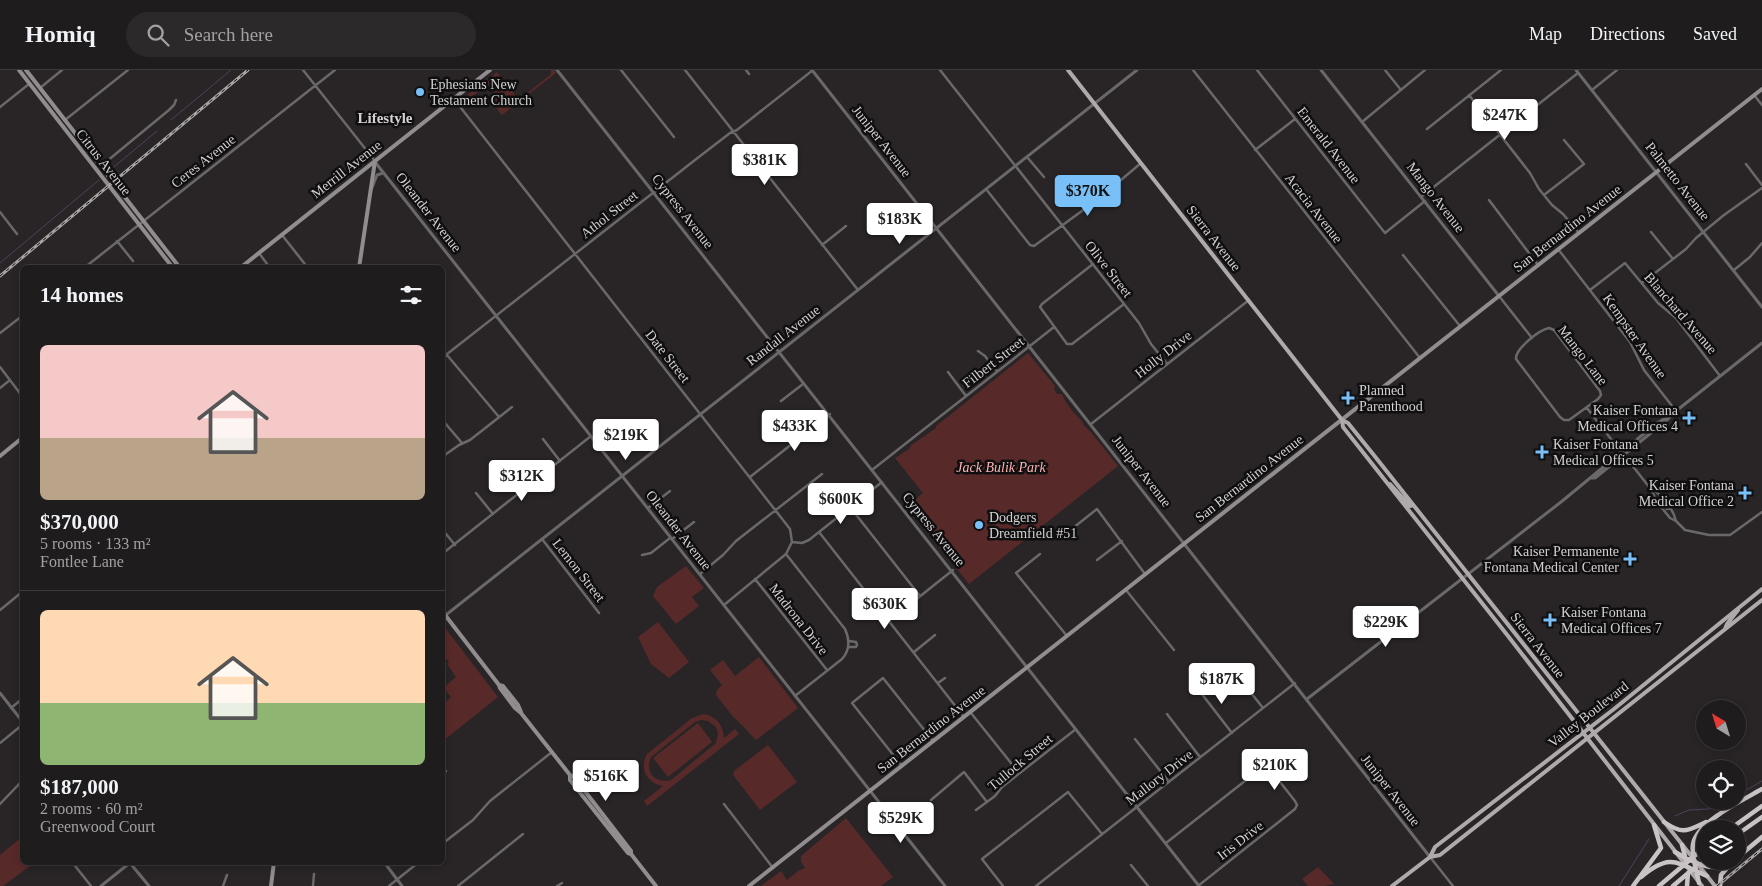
<!DOCTYPE html>
<meta charset="utf-8">
<style>
:root{--surface:#1f1c1d;--page:#2c292a;--text:#f1f3f6;--muted:#a1a1a4;--line:#3c3a3b;--accent:#79bff8}
body{margin:0;font-family:"Times New Roman",serif;background:var(--page);color:var(--text);height:100vh;display:flex;flex-direction:column;font-size:19px;white-space:nowrap}
*{box-sizing:border-box;margin:0}
p{font-size:16px;color:var(--muted)}
.icon{flex:none;width:28px;height:28px;fill:none;stroke:currentColor;stroke-width:2;stroke-linecap:round;stroke-linejoin:round}
.map{position:relative;flex:1;overflow:hidden}
.sheet{position:absolute;left:20px;top:195px;width:425px;height:600px;display:flex;flex-direction:column;background:var(--surface);border-radius:8px;box-shadow:0 2px 8px #0003,0 0 0 1px var(--line)}
.sheet>*{flex:none}
.needle{width:32px;rotate:322deg}
.tools{position:absolute;left:1696px;top:630px;display:grid;gap:10px}
.tools a{display:grid;place-items:center;width:50px;height:50px;border-radius:50%;background:var(--surface);box-shadow:0 2px 8px #0003,0 0 0 1px var(--line);font-size:25px}
.price{position:absolute;translate:-50% -42px;padding:0 11px;border-radius:5px;background:#fff;color:#222;font-size:16px;line-height:32px;filter:drop-shadow(0 1px 2px #0008)}
.price::after{content:'';position:absolute;left:50%;top:30px;width:15px;height:11px;margin-left:-8px;background:inherit;clip-path:polygon(0 0,100% 0,50% 100%)}
.price.active{background:var(--accent);color:#111}
ul{padding:0;list-style:none}
li{display:grid;align-content:center;gap:10px;height:265px;padding:0 20px}
li+li{border-top:1px solid var(--line)}
li span{display:grid;place-items:center;height:155px;border-radius:8px;color:#555}
li>.icon{margin-inline-start:auto}
span .icon{width:90px;height:90px;fill:#fffc;stroke-width:1}
li b{font-size:21px}
h2{display:flex;justify-content:space-between;align-items:center;height:60px;padding:0 20px;font-size:21px}
header{display:flex;align-items:center;gap:30px;box-sizing:border-box;height:70px;padding:0 25px;background:var(--surface);border-bottom:1px solid var(--line)}
header strong{font-size:24px}
nav{display:flex;gap:28px;margin-inline-start:auto;font-size:18px}
.search{width:350px;height:45px;background:var(--page);display:flex;align-items:center;gap:12px;box-sizing:border-box;padding:0 18px;border-radius:28px;color:var(--muted);font-size:19px}
.map>svg:first-child{display:block}
.green{fill:#582929;fill-rule:evenodd}
.lines{fill:none;stroke-linecap:round;stroke-linejoin:round}
.stream{stroke:#50415e;stroke-width:1}
.minor{stroke:#6a6868;stroke-width:2.5}
.tertiary{stroke:#6a6868;stroke-width:3}
.secondary{stroke:#918d8e;stroke-width:4}
.primary{stroke:#aea9aa;stroke-width:4}
.motorway{stroke:#c9c3c5;stroke-width:4.5}
.rail-casing{stroke:#a8a5a6;stroke-width:3}
.rail{stroke:#100f10;stroke-width:1;stroke-dasharray:4;stroke-linecap:butt}
.poi-dot{fill:#79bff8;stroke:#100f10;stroke-width:2}
.labels{text-anchor:middle;stroke-width:5;stroke-linejoin:round;paint-order:stroke}
.poi-label{font-size:14px;fill:#d4d1d2;stroke:#100f10;text-anchor:start}
.street-label{font-size:14px;fill:#d4d1d2;stroke:#100f10}
.park-label{font-size:14px;font-style:italic;fill:#fdb1b0;stroke:#100f10}
.neighbourhood-label{font-size:15px;font-weight:bold;fill:#d4d1d2;stroke:#100f10}
</style>
<header>
<strong>Homiq</strong>
<div class="search"><svg class="icon" aria-label="search" viewBox="0 0 24 24"><circle cx="10" cy="10" r="6"/><path d="M15 15l6 6"/></svg>Search here</div>
<nav><a>Map</a><a>Directions</a><a>Saved</a></nav>
</header>
<div class="map">
<svg width="1762" height="816" viewBox="0 0 1762 816">
<rect width="100%" height="100%" fill="#292527"/>
<path class="green" d="M551 0H554L556 3 502 45 490 30 496 25 487 13 483 15 484 17 464 33 466 36 464 38 460 34 462 32 461 30 497 2 519 30 551 4Z
M1028 283 1055 316 1054 319 1057 324H1062C1063 328 1069 336 1071 339 1075 346 1082 348 1084 356L1090 361 1118 396 969 514 907 436 923 423 895 388 909 379 910 376 936 358V356Z
M686 496 704 518 692 527 699 536 676 554 653 526 657 517Z
M658 552 689 592 669 608 651 594 638 567Z
M443 558 446 559 498 627 443 671V634L451 627 443 618 456 607 447 594 449 592 443 585Z
M759 587 798 638 756 670 736 649 734 648 716 625 717 620 722 615 710 600 723 590 735 606Z
M704 644C717 647 723 655 724 668L735 659 739 664 647 736 644 731 663 716C647 713 639 699 647 684L692 648ZM701 650 708 651 716 657 718 663 716 673 671 710C656 714 644 703 651 687L695 652Z
M698 653 712 672 668 707 653 688Z
M768 675 797 712 760 740 733 705 734 701Z
M846 748 893 807 881 816H761L781 801 787 810 798 801 805 798 801 792V786Z
M22 767V792L34 793 3 816H0V785Z
M1318 797 1334 814 1324 816H1308L1302 809Z"/>
<g class="lines">
<path class="stream" d="M171 50 231 0
M109 101 157 61
M0 193 99 110
M1738 725 1762 711
M1675 746 1689 740 1709 739 1725 731
M1619 816 1649 769"/>
<path class="minor" d="M303 0 375 91
M621 0 674 67
M685 0 858 220
M746 0 749 4
M940 0 1139 253 1151 274 1167 294
M1193 0 1420 288
M1257 0 1385 163 1425 131
M1385 0 1401 20
M40 18 62 0
M1592 20 1617 0
M1469 25 1530 103 1539 119 1552 135 1563 144 1579 163
M1754 25 1762 35
M454 29 790 459 792 472 786 484 724 535
M0 37 29 14
M65 50 128 0
M1362 52 1425 0
M1427 59 1501 0
M1255 80 1295 49
M1027 87 1044 107
M1746 94 1762 115
M101 96 169 40 174 35 176 30
M986 119 1030 175 1034 176 1101 127 1141 93
M1544 125 1584 94 1564 70
M1421 127 1578 3
M1489 130 1538 195
M0 142 17 164
M1651 162 1673 189
M282 165 308 198
M117 171 133 191
M822 175 846 156
M1558 179 1630 272 1644 300 1676 341
M259 183 270 198
M1403 185 1460 256
M1093 194 1042 234 1040 237 1067 274H1072L1124 234
M84 198 335 0
M1734 200 1750 187 1762 173
M1642 213 1686 179 1696 168 1724 145 1762 118
M1590 220 1625 193 1658 233 1676 248 1720 306
M1499 226 1532 268
M1549 258 1554 260 1600 321 1601 325 1598 329 1569 350H1564L1560 347 1516 289C1515 279 1539 260 1549 258Z
M0 263 22 246
M978 281 985 286 997 301
M447 285 499 347
M442 288 695 90 730 63 737 60 813 0
M0 297 22 326
M948 302 966 326
M0 318 10 310
M781 331 803 314
M1587 338 1621 382
M445 353 462 373
M1091 354 1249 230
M543 369 560 391
M1624 385 1650 418 1658 433 1670 448 1676 451 1685 460 1709 465H1730L1762 442
M442 387 459 375 470 370 512 337
M512 394 529 416
M872 400 1054 257
M750 407 830 344
M1650 418C1661 424 1673 438 1676 451
M476 423 493 444
M1658 433H1661L1667 439 1671 438
M850 437 920 526
M648 438 670 421
M1073 458 1097 439 1145 504
M442 459 455 475
M819 462 964 647
M542 469 599 543
M672 469 694 452
M792 472 802 473 809 470 882 412
M442 484 591 366
M786 484 845 559C850 570 850 580 842 589L795 626
M1040 484 1016 503 1067 566
M642 485 651 483 670 468
M1097 490 1122 471
M700 504 723 485 736 471 822 404
M755 509 827 600
M1126 520 1174 580
M0 540 22 522
M889 551 953 500
M848 577H856L857 575 856 572 849 571
M914 582 935 565
M1229 595 1263 638
M938 613 945 608
M1198 619 1232 663
M11 638 22 629
M971 643 1019 703
M1167 644 1200 687
M1135 669 1169 712
M0 673 22 655
M902 696 852 633 883 608 933 671
M442 704 446 701
M931 730 964 702 987 732
M0 734 22 711
M724 734 773 798
M976 740 995 726 1002 717 1076 659
M1166 773 1264 696 1269 698 1295 731 1297 735 1295 739 1198 816
M442 774 473 750 490 731 552 682
M1430 787 1453 816
M72 792 91 816
M1131 795 1148 816
M223 816 227 805
M313 816 314 804
M389 816 419 792
M458 816 523 764
M557 816 562 813
M1003 816 982 789 1068 722 1102 764
M1036 816 1295 613"/>
<path class="tertiary" d="M557 0 1199 816
M812 0 1430 787
M1321 0 1499 226
M1576 0 1762 237
M375 92 945 816
M371 120 377 105 383 103
M1591 408H1595L1667 350 1676 341 1762 273
M442 548 1137 0
M0 623 22 651
M1307 629 1561 432 1657 353 1671 345
M384 792 402 816
M130 793 149 816
M101 816 131 792"/>
<path class="secondary" d="M19 0 173 198
M26 0 180 198
M240 198 490 0
M359 198 375 91
M0 386 22 368
M442 541 499 615 500 618 515 638 521 643 570 705 574 707 631 781V784
M499 615 503 616 518 635 521 642
M570 705V710L628 783 631 784 656 816
M271 816 274 792
M749 816 1762 19"/>
<path class="primary" d="M1068 0 1342 350 1348 353 1373 384 1715 816
M1342 350 1343 357 1508 566 1702 816
M1390 414 1410 436 1413 435
M1725 559 1727 554 1738 540
M1430 787 1440 785 1762 530
M1392 816 1430 787 1435 777 1614 639 1762 519"/>
<path class="motorway" d="M1664 752C1683 765 1687 761 1706 752
M1730 759 1762 736
M1738 764 1762 747
M1682 775 1686 790
M1675 782C1683 787 1704 798 1714 797 1719 797 1725 794 1730 791
M1738 787 1762 767
M1641 807C1670 783 1676 792 1707 806
M1699 813C1697 801 1691 786 1693 774 1697 752 1743 730 1762 719
M1633 816 1661 778 1654 755
M1659 816 1705 777
M1673 816 1693 799
M1687 816 1688 803
M1720 816 1721 805 1732 792"/>
<defs>
<path id="rail" d="M0 206 248 0
M1717 816 1762 779"/>
</defs>
<use href="#rail" class="rail-casing"/>
<use href="#rail" class="rail"/>
</g>
<g class="poi-dot">
<circle cx="420" cy="22" r="5"/>
<path d="M1345.5 320.5h5v5h5v5h-5v5h-5v-5h-5v-5h5z"/>
<path d="M1686.5 340.5h5v5h5v5h-5v5h-5v-5h-5v-5h5z"/>
<path d="M1539.5 374.5h5v5h5v5h-5v5h-5v-5h-5v-5h5z"/>
<path d="M1742.5 415.5h5v5h5v5h-5v5h-5v-5h-5v-5h5z"/>
<circle cx="979" cy="455" r="5"/>
<path d="M1627.5 481.5h5v5h5v5h-5v5h-5v-5h-5v-5h5z"/>
<path d="M1547.5 542.5h5v5h5v5h-5v5h-5v-5h-5v-5h5z"/>
</g>
<g class="labels">
<g class="poi-label">
<text x="430" y="19">Ephesians New<tspan x="430" dy="16">Testament Church</tspan></text>
<text x="1359" y="325">Planned<tspan x="1359" dy="16">Parenthood</tspan></text>
<text x="1678" y="345" text-anchor="end">Kaiser Fontana<tspan x="1678" dy="16">Medical Offices 4</tspan></text>
<text x="1553" y="379">Kaiser Fontana<tspan x="1553" dy="16">Medical Offices 5</tspan></text>
<text x="1734" y="420" text-anchor="end">Kaiser Fontana<tspan x="1734" dy="16">Medical Office 2</tspan></text>
<text x="989" y="452">Dodgers<tspan x="989" dy="16">Dreamfield #51</tspan></text>
<text x="1619" y="486" text-anchor="end">Kaiser Permanente<tspan x="1619" dy="16">Fontana Medical Center</tspan></text>
<text x="1561" y="547">Kaiser Fontana<tspan x="1561" dy="16">Medical Offices 7</tspan></text>
</g>
<g class="street-label">
<text transform="translate(882 71) rotate(52)" y="5">Juniper Avenue</text>
<text transform="translate(1329 75) rotate(52)" y="5">Emerald Avenue</text>
<text transform="translate(203 91) rotate(-38)" y="5">Ceres Avenue</text>
<text transform="translate(104 92) rotate(52)" y="5">Citrus Avenue</text>
<text transform="translate(346 99) rotate(-38)" y="5">Merrill Avenue</text>
<text transform="translate(1678 111) rotate(52)" y="5">Palmetto Avenue</text>
<text transform="translate(1436 127) rotate(52)" y="5">Mango Avenue</text>
<text transform="translate(1314 138) rotate(52)" y="5">Acacia Avenue</text>
<text transform="translate(683 141) rotate(52)" y="5">Cypress Avenue</text>
<text transform="translate(429 142) rotate(52)" y="5">Oleander Avenue</text>
<text transform="translate(609 144) rotate(-38)" y="5">Athol Street</text>
<text transform="translate(1567 158) rotate(-38)" y="5">San Bernardino Avenue</text>
<text transform="translate(1214 168) rotate(52)" y="5">Sierra Avenue</text>
<text transform="translate(1109 199) rotate(52)" y="5">Olive Street</text>
<text transform="translate(1681 243) rotate(49)" y="5">Blanchard Avenue</text>
<text transform="translate(783 265) rotate(-38)" y="5">Randall Avenue</text>
<text transform="translate(1635 266) rotate(55)" y="5">Kempster Avenue</text>
<text transform="translate(1163 284) rotate(-38)" y="5">Holly Drive</text>
<text transform="translate(1583 285) rotate(52)" y="5">Mango Lane</text>
<text transform="translate(668 286) rotate(52)" y="5">Date Street</text>
<text transform="translate(993 292) rotate(-38)" y="5">Filbert Street</text>
<text transform="translate(1142 401) rotate(52)" y="5">Juniper Avenue</text>
<text transform="translate(1249 408) rotate(-38)" y="5">San Bernardino Avenue</text>
<text transform="translate(934 459) rotate(51)" y="5">Cypress Avenue</text>
<text transform="translate(679 460) rotate(52)" y="5">Oleander Avenue</text>
<text transform="translate(579 500) rotate(52)" y="5">Lemon Street</text>
<text transform="translate(799 549) rotate(52)" y="5">Madrona Drive</text>
<text transform="translate(1538 575) rotate(52)" y="5">Sierra Avenue</text>
<text transform="translate(1588 644) rotate(-38)" y="5">Valley Boulevard</text>
<text transform="translate(931 659) rotate(-38)" y="5">San Bernardino Avenue</text>
<text transform="translate(1020 692) rotate(-40)" y="5">Tullock Street</text>
<text transform="translate(1159 707) rotate(-38)" y="5">Mallory Drive</text>
<text transform="translate(1391 720) rotate(52)" y="5">Juniper Avenue</text>
<text transform="translate(1240 770) rotate(-38)" y="5">Iris Drive</text>
</g>
<g class="park-label">
<text x="1001" y="402">Jack Bulik Park</text>
</g>
<g class="neighbourhood-label">
<text x="385" y="53">Lifestyle</text>
</g>
</g>
</svg>
<div class="tools">
<a><svg class="needle" viewBox="-14 -14 28 28"><path d="M0-13l5 13h-10z" fill="#e53935"/><path d="M0 13l5-13h-10z" fill="#a1a1a4"/></svg></a>
<a><svg class="icon" aria-label="locate" viewBox="0 0 24 24"><circle cx="12" cy="12" r="6"/><path d="M12 2v4M12 18v4M2 12h4M18 12h4"/></svg></a>
<a><svg class="icon" aria-label="layers" viewBox="0 0 24 24"><path d="M12 4l9 5-9 5-9-5zM3 14l9 5 9-5"/></svg></a>
</div>
<b class="price" style="left:1505px;top:71px">$247K</b>
<b class="price" style="left:765px;top:116px">$381K</b>
<b class="price active" style="left:1088px;top:147px">$370K</b>
<b class="price" style="left:900px;top:175px">$183K</b>
<b class="price" style="left:795px;top:382px">$433K</b>
<b class="price" style="left:626px;top:391px">$219K</b>
<b class="price" style="left:522px;top:432px">$312K</b>
<b class="price" style="left:841px;top:455px">$600K</b>
<b class="price" style="left:885px;top:560px">$630K</b>
<b class="price" style="left:1386px;top:578px">$229K</b>
<b class="price" style="left:1222px;top:635px">$187K</b>
<b class="price" style="left:1275px;top:721px">$210K</b>
<b class="price" style="left:606px;top:732px">$516K</b>
<b class="price" style="left:901px;top:774px">$529K</b>
<section class="sheet">
<h2>14 homes<svg class="icon" aria-label="filters" viewBox="0 0 24 24"><path d="M4 7h16M4 17h16"/><circle cx="9" cy="7" r="2"/><circle cx="15" cy="17" r="2"/></svg></h2>
<ul>
<li><span style="background:linear-gradient(#f6c9c9 60%,#b9a48a 0)"><svg class="icon" aria-label="home" viewBox="0 0 24 24"><path d="M3 11l9-7 9 7M6 9v11h12V9"/></svg></span><div><b>$370,000</b><p>5 rooms · 133 m²</p><p>Fontlee Lane</p></div></li>
<li><span style="background:linear-gradient(#ffd9b3 60%,#8fb573 0)"><svg class="icon" aria-label="home" viewBox="0 0 24 24"><path d="M3 11l9-7 9 7M6 9v11h12V9"/></svg></span><div><b>$187,000</b><p>2 rooms · 60 m²</p><p>Greenwood Court</p></div></li>
</ul>
</section>
</div>
